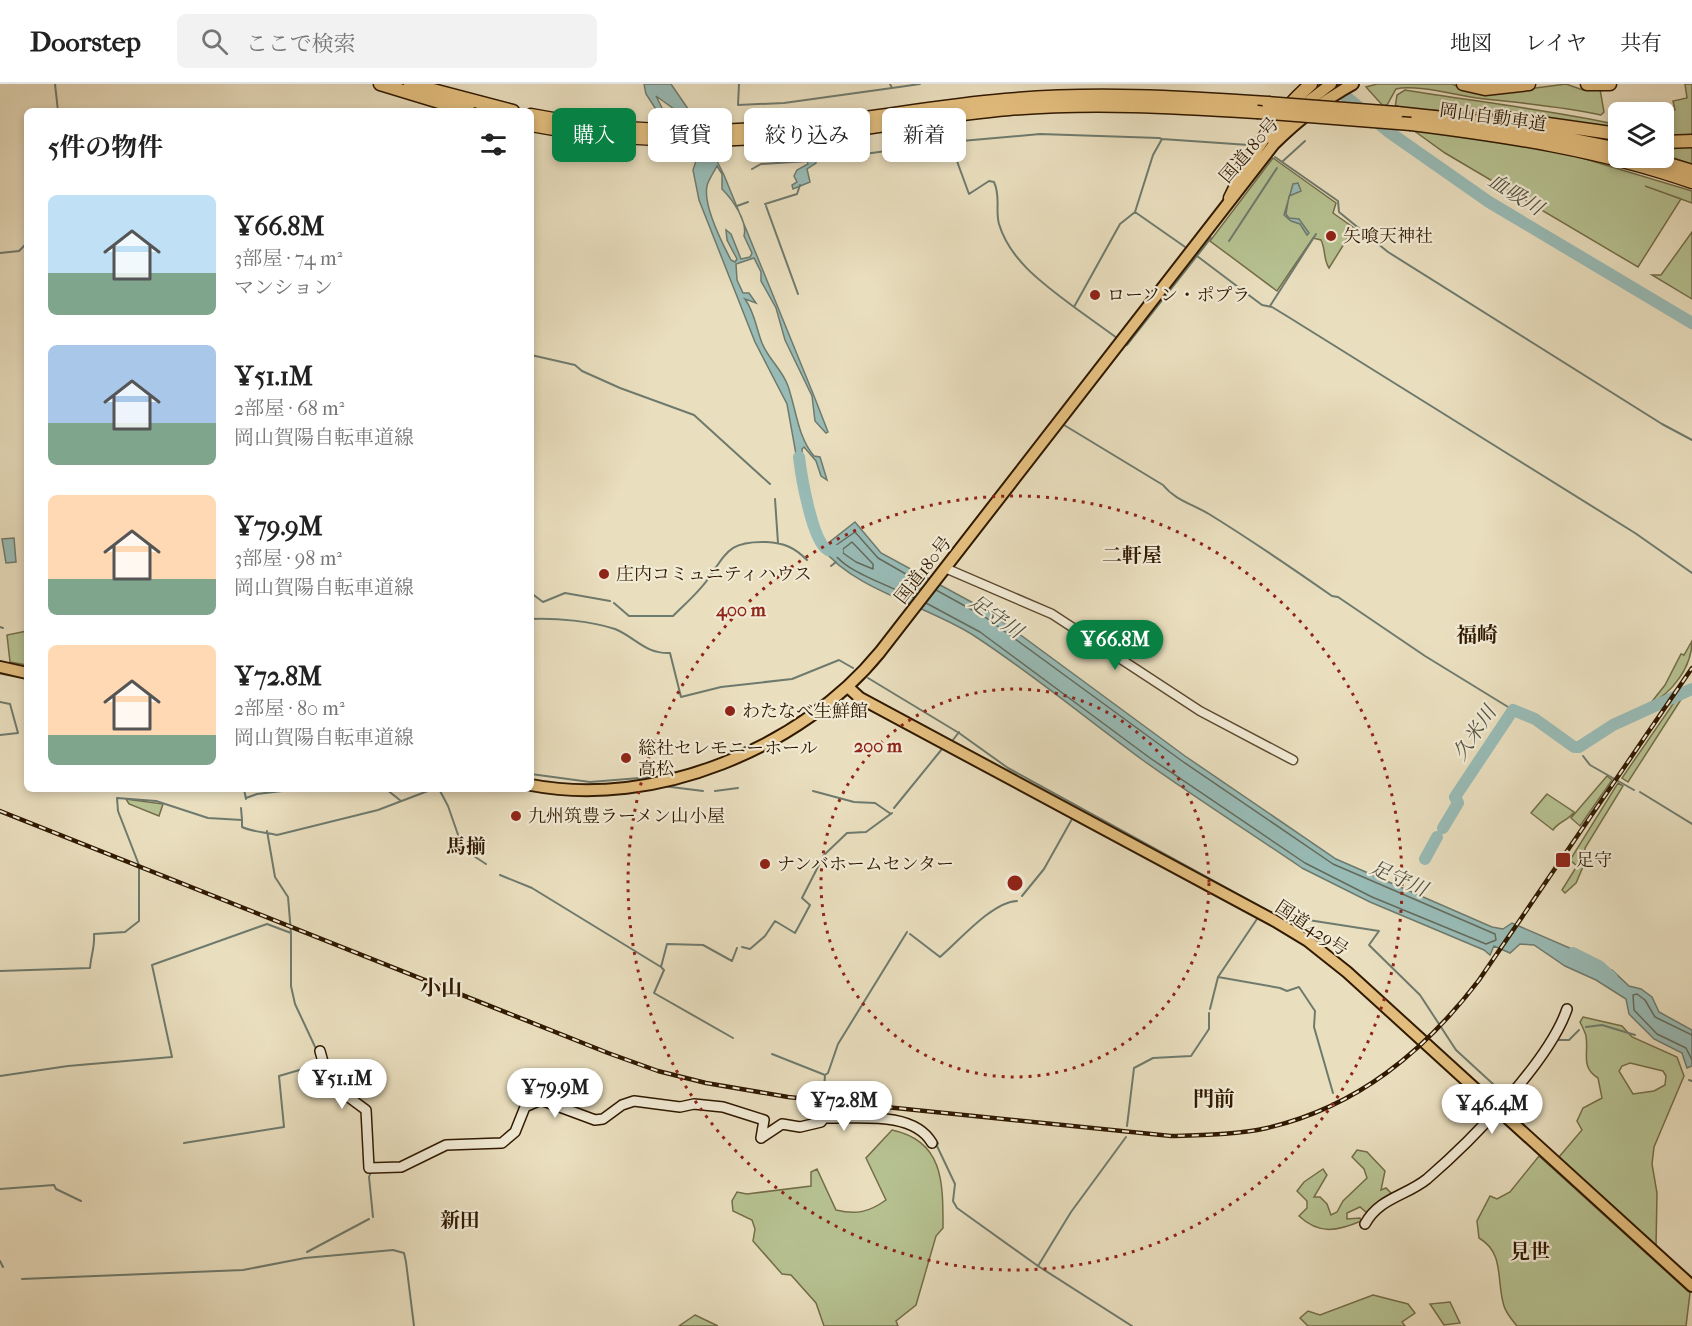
<!DOCTYPE html>
<html lang="ja">
<meta charset="utf-8">
<style>
:root{--surface:#fff;--page:#f2f2f2;--text:#222;--muted:#767676;--line:#e0e0e0;--accent:#0b8043}
body{margin:0;font-family:"IM FELL French Canon","Noto Serif JP",serif;background:var(--page);color:var(--text);height:100vh;display:flex;flex-direction:column;font-size:22px;white-space:nowrap}
*{box-sizing:border-box;margin:0}
p{font-size:20px;color:var(--muted)}
.icon{flex:none;width:33px;height:33px;fill:none;stroke:currentColor;stroke-width:2;stroke-linecap:round;stroke-linejoin:round}
.map{position:relative;flex:1;overflow:hidden}
.details{position:absolute;left:24px;top:24px;width:510px;height:684px;display:flex;flex-direction:column;background:var(--surface);border-radius:9px;box-shadow:0 3px 9px #0003}
.details>*{flex:none}
.guide{position:absolute;left:552px;top:24px;width:570px;height:54px;display:flex;gap:12px}
.buttons{position:absolute;left:1608px;top:18px;display:grid;gap:12px}
.buttons a{display:grid;place-items:center;width:66px;height:66px;border-radius:9px;background:var(--surface);box-shadow:0 3px 9px #0003;font-size:30px}
.price{position:absolute;translate:-50% -51px;padding:0 14px;border-radius:21px;background:#fff;color:#222;font-size:20px;line-height:39px;filter:drop-shadow(0 2px 3px #0008)}
.price::after{content:'';position:absolute;left:50%;top:36px;width:18px;height:14px;margin-left:-9px;background:inherit;clip-path:polygon(0 0,100% 0,50% 100%)}
.price.on{background:var(--accent);color:#fff}
ul{padding:0;list-style:none}
li{display:flex;align-items:center;gap:18px;height:150px;padding:0 24px}
li span{display:grid;place-items:center;flex:none;width:168px;height:120px;border-radius:9px;color:#555}
li>.icon{margin-inline-start:auto}
span .icon{width:72px;height:72px;fill:#fffc;stroke-width:1}
li b{font-size:26px}
h2{display:flex;justify-content:space-between;align-items:center;height:72px;padding:0 24px;font-size:26px}
.tag{padding:0 21px;border-radius:9px;background:var(--surface);box-shadow:0 3px 9px #0003;font-size:21px;line-height:54px}
.tag.on{background:var(--accent);color:#fff}
header{display:flex;align-items:center;gap:36px;box-sizing:border-box;height:84px;padding:0 30px;background:var(--surface);border-bottom:2px solid var(--line)}
header strong{font-size:28px}
nav{display:flex;gap:33px;margin-inline-start:auto;font-size:21px}
.search{width:420px;height:54px;background:var(--page);display:flex;align-items:center;gap:15px;box-sizing:border-box;padding:0 21px;border-radius:9px;color:var(--muted);font-size:22px}
.map>svg:first-child{display:block}
.green{fill:#b6c191;stroke:#736d48;stroke-width:1.5;fill-rule:evenodd}
.water{fill:#98bbb6;stroke:#6e7a6d;stroke-width:1.5;fill-rule:evenodd}
.lines{fill:none;stroke-linecap:round;stroke-linejoin:round}
.shore{stroke:#646a5b;stroke-width:1.5}
.stream{stroke:#6e7a6d;stroke-width:2}
.river{stroke:#98bbb6;stroke-width:12}
.tertiary-tunnel{stroke:#c4b798;stroke-width:8;stroke-dasharray:8 4;stroke-linecap:butt}
.tertiary-casing{stroke:#5e4a30;stroke-width:11}
.secondary-casing{stroke:#301900;stroke-width:12}
.trunk-casing{stroke:#301900;stroke-width:14}
.motorway-casing{stroke:#301900;stroke-width:15}
.tertiary{stroke:#f1ead5;stroke-width:8}
.secondary{stroke:#f1ead5;stroke-width:9}
.trunk{stroke:#e4bf7f;stroke-width:10}
.motorway{stroke:#e4bf7f;stroke-width:12}
.rail-casing{stroke:#301900;stroke-width:4.5}
.rail{stroke:#f1ead5;stroke-width:2;stroke-dasharray:7;stroke-linecap:butt}
.motorway-bridge-casing{stroke:#301900;stroke-width:15;stroke-linecap:butt}
.motorway-bridge{stroke:#e4bf7f;stroke-width:12}
.ring{fill:none;stroke:#8f2418;stroke-width:3;stroke-dasharray:3 6}
.poi-dot{fill:#8f2418;stroke:#f1ead5;stroke-width:2}
.labels{text-anchor:middle;stroke-width:4.5;stroke-linejoin:round;paint-order:stroke}
.street-label{font-size:18px;fill:#301900;stroke:#f1ead5}
.poi-label{font-size:18px;fill:#301900;stroke:#f1ead5;text-anchor:start}
.water-label{font-size:20px;font-style:italic;fill:#545240;stroke:#f1ead5}
.neighbourhood-label{font-size:20px;font-weight:bold;fill:#301900;stroke:#f1ead5}
.quarter-label{font-size:21px;font-weight:bold;fill:#301900;stroke:#f1ead5}
.centre{fill:#8f2418;stroke:#f1ead5;stroke-width:3}
.ring-label{font-size:18px;text-anchor:middle;font-weight:bold;fill:#8f2418;stroke:#f1ead5;stroke-width:4.5;stroke-linejoin:round;paint-order:stroke}
</style>
<header>
<strong>Doorstep</strong>
<div class="search"><svg class="icon" aria-label="search" viewBox="0 0 24 24"><circle cx="10" cy="10" r="6"/><path d="M15 15l6 6"/></svg>ここで検索</div>
<nav><a>地図</a><a>レイヤ</a><a>共有</a></nav>
</header>
<div class="map">
<svg width="1692" height="1242" viewBox="0 0 1692 1242">
<rect width="100%" height="100%" fill="#e9debe"/>
<filter id="stains"><feTurbulence type="fractalNoise" baseFrequency=".00333" numOctaves="4"/><feColorMatrix values="0 0 0 0 .2 0 0 0 0 .09 0 0 0 0 .02 0 0 0 .5 -.17"/></filter>
<radialGradient id="worn" r=".72"><stop offset=".6" stop-color="#630" stop-opacity="0"/><stop offset="1" stop-color="#630" stop-opacity=".3"/></radialGradient>
<path class="green" d="M1377 0H1452L1459 3 1521 6 1566 0 1583 6 1600 5 1604 28 1601 31C1559 22 1519 19 1477 14 1456 11 1414 0 1396 5L1387 21 1383 22 1366 3Z
M1685 0H1692V51L1664 53V38L1668 37 1666 28 1675 26 1673 17 1687 14Z
M1405 6C1473 17 1542 25 1609 39L1618 38V46L1516 31 1395 24 1397 11Z
M1413 46 1511 59 1572 71 1692 107V119L1645 102 1681 115 1638 183 1445 69Z
M1692 60V80L1664 71V61Z
M1273 74 1336 119 1333 129 1354 144 1329 184C1323 175 1326 166 1321 156L1313 154 1277 207 1210 157Z
M1692 148V215L1652 191H1661Z
M27 547V581L10 578 7 551Z
M1692 557C1692 583 1672 609 1650 620L1665 601 1681 570 1684 571Z
M1682 614 1628 698 1622 694 1675 617Z
M1607 692 1612 696 1580 742 1571 734Z
M1618 699 1623 702 1585 764V778L1576 799 1565 809 1562 806 1577 782 1570 776Z
M1547 710 1574 728C1568 737 1559 737 1553 746L1531 729Z
M126 715 163 720 159 732 129 720Z
M1583 933 1622 942 1632 953 1677 973 1684 992 1654 1063 1652 1080 1657 1109 1656 1163 1559 1073 1582 1046 1577 1037 1583 1024 1602 1014 1598 994C1580 983 1589 969 1586 952 1585 948 1582 942 1580 938ZM1630 979 1663 987 1666 992 1665 1001 1654 1007 1633 1010 1619 987 1622 982Z
M892 1046C944 1057 943 1099 943 1144L936 1152 916 1221 896 1237 898 1242H824L816 1219 791 1191 782 1190 753 1157 755 1145 752 1136 733 1127 732 1117 737 1108 747 1110 811 1102V1088L817 1085 836 1126C857 1131 869 1128 886 1116L866 1074Z
M1357 1066 1367 1068 1385 1087 1381 1106 1386 1104 1391 1109 1367 1129 1360 1123 1347 1129V1135L1360 1134 1361 1137C1338 1147 1319 1151 1299 1132L1307 1124V1117L1297 1107 1304 1098 1323 1085 1327 1091 1314 1113H1320L1327 1120 1331 1131 1337 1128 1343 1117 1367 1094 1364 1085 1352 1073Z
M1539 1072 1690 1209 1686 1242H1517C1512 1236 1506 1229 1504 1222 1496 1197 1505 1169 1479 1154L1477 1137 1490 1112 1497 1115 1510 1108Z
M1373 1211 1408 1220 1415 1229 1402 1238 1405 1242H1308L1300 1234 1308 1227 1320 1231Z
M1450 1218 1460 1239 1444 1241 1430 1220Z
M695 1231 718 1242H679Z"/>
<path class="water" d="M644 0H671L697 38 724 91 814 312 828 348 826 349 815 337 812 312 785 256 776 224 761 197V188L754 174 736 180 737 196 743 209H749L756 219 745 215C755 229 756 244 762 259 769 276 782 285 788 302 796 325 798 354 814 372L820 373 827 396 821 392 816 377 804 363 802 365 803 388 799 387 787 320 755 258 699 116 693 86 698 71 696 64 674 25 656 12 663 26 657 27 646 10ZM717 82 722 90V105C732 115 748 137 744 152L752 169 750 173 741 175 731 150 726 146 727 156 737 175 735 178 731 176C721 157 703 120 707 102 708 96 714 88 717 82Z
M806 75 816 76V79L807 85 810 98 793 105 792 101 797 98 794 92 797 86 808 80Z
M1298 99 1301 107 1289 112 1286 130 1289 134 1299 135 1309 149 1307 151 1300 140 1291 137 1284 131 1293 100Z
M855 438 881 469 988 527 1185 672 1336 775 1492 843 1503 845 1512 839 1588 872 1586 877 1591 882 1612 886 1629 902 1641 905 1652 913 1659 928 1692 946V982L1687 984 1682 969 1654 955 1629 930 1626 915 1596 896 1565 882 1534 861 1520 860 1510 869 1494 862 1490 871 1484 866 1370 818 1302 784C1249 748 1196 714 1144 677 1088 636 1034 591 976 553 930 522 855 507 822 464Z
M14 454 16 478 6 479 2 455Z"/>
<g class="lines">
<path class="shore" d="M852 458 873 480V485L856 478 843 469V465Z
M914 514C894 503 837 486 832 464L855 448 878 474 918 497 925 498
M926 519 980 548 1150 674 1305 779 1372 813 1486 860 1496 856 1495 850 1333 780 1182 677 985 533 936 506
M1692 951 1655 933 1645 916 1637 910 1633 911 1634 926 1657 950 1686 964 1692 976"/>
<path class="stream" d="M55 0 58 27
M739 0 738 21 784 19 892 4
M890 0 892 4 920 0
M1162 55 1249 61
M950 58 969 110 989 97 994 98C1001 113 995 125 999 140 1010 177 1045 201 1074 223
M1275 73 1338 117 1339 128 1388 168 1662 340 1692 356
M815 77 950 58 1040 50 1159 54 1162 55 1153 71 1135 128 1188 165
M1283 77 1305 57
M752 85 761 80 809 77
M765 120 797 110 800 101
M737 122 748 118
M766 122 798 210
M1229 157 1277 84
M0 169 19 167 27 159
M1197 172 1262 221 1272 223 1290 234 1635 449 1692 489
M1270 222 1316 150
M1117 254 1074 223 1120 140 1135 128
M1127 261 1211 154
M531 271 575 281 582 287 620 304 694 331 770 400
M1064 341 1163 401C1175 416 1192 420 1209 430 1251 456 1292 484 1332 512L1338 513 1425 572 1513 626
M775 415 778 459
M831 482 836 478
M531 509 543 518 565 509 610 517
M614 519 629 532H673C685 520 699 508 708 495 727 468 729 457 766 458 784 459 794 463 807 476
M531 535C557 534 591 537 615 545 635 553 645 570 670 569L681 613 721 603 792 595 839 576 853 584
M0 543 3 544
M868 594 959 649 1008 684 1276 831 1379 847 1369 861 1371 863 1420 911 1456 966 1505 1011
M0 618 10 620 18 649 0 651
M953 656 959 648
M1579 663 1580 665
M1583 672 1590 681 1634 706
M531 690 590 698 652 693
M663 702 703 707
M244 705 246 715
M386 705 401 717
M439 705 448 722 463 765 486 780
M715 707 738 704
M813 707 854 718 875 719 891 730
M1640 708 1692 740
M246 714 257 710 299 705
M241 724 242 736
M894 724 942 665
M500 791 532 804 661 883 664 886 654 909 733 954
M1022 812 1044 785 1072 735
M291 849V902L295 920 317 967
M910 850 940 873C960 856 992 818 1017 817
M742 863 750 865 765 852 775 837 795 849 810 821 802 814 824 771 847 749 866 748 892 729
M661 883 667 860 703 861 732 877 737 864
M0 887 90 884C91 871 95 863 94 850L125 848 139 837V781L118 727 117 714 156 717 208 734 242 736V743C252 748 266 748 277 751L378 726 433 705
M1218 893 1280 904 1287 907 1299 903 1315 927 1314 943 1333 1009
M1210 925 1218 893 1257 835
M1586 943 1602 941 1635 951
M1556 956H1569L1579 946
M772 970 825 991 828 989 838 960 907 848
M0 992 68 982 172 973 152 881 267 840 291 849 288 813 275 793 267 747
M1689 996 1692 997
M822 1031 825 991
M515 1036 521 1022
M1127 1042 1134 984 1153 974 1191 972 1209 945V929
M184 1059 284 1043 279 992 320 980
M938 1059 937 1062 955 1100 953 1117 957 1124 1038 1182 1132 1242
M476 1064H491
M371 1088 369 1093 373 1133
M0 1105 54 1101 56 1105 81 1117
M307 1168 369 1135
M0 1177 3 1183
M1038 1182 1071 1128 1126 1053
M22 1195 243 1186 305 1174 393 1166 404 1169 406 1178 414 1242"/>
<path class="river" d="M1333 2 1389 48 1489 118 1692 239
M799 373C801 390 812 458 828 466 831 467 834 466 837 467
M1443 744 1458 719 1455 713 1513 626 1535 635 1574 663H1579L1613 641 1692 605
M1425 775 1437 753
M1573 869 1599 882 1612 894"/>
<path class="tertiary-tunnel" d="M596 31 610 62"/>
<defs>
<path id="tertiary" d="M945 484 1052 530 1200 627 1293 676"/>
<path id="secondary" d="M320 967 327 992 339 1006 366 1026 369 1084 401 1083 446 1061 502 1059 515 1048 525 1023 541 1016 595 1036 603 1035 622 1021 634 1017 680 1023 694 1020 723 1023 764 1036 761 1054
M761 1054 782 1040 800 1043 821 1038 824 1034C856 1035 913 1026 932 1059
M1365 1140C1379 1114 1406 1112 1427 1095 1470 1058 1549 978 1567 925"/>
<path id="trunk" d="M1270 54 1298 25 1331 0
M0 583 27 589
M849 604 860 614 1275 837 1308 857 1347 888 1692 1202
M531 701C654 725 802 664 880 568L1274 60C1298 36 1324 16 1353 0"/>
<path id="motorway" d="M380 0 469 27
M410 0 513 27
M1463 0 1485 5 1529 0
M1587 0H1610
M1397 29 1490 39 1618 65
M531 31C630 50 734 51 834 38 891 31 947 21 1005 16 1092 8 1180 13 1268 19
M1499 33 1618 50
M1411 40C1507 52 1600 66 1692 98
M531 41C631 60 733 59 833 48 892 41 950 30 1009 25 1092 18 1174 23 1257 28
M1664 58 1692 57
M1649 74 1692 87
M1230 114C1250 71 1275 31 1311 0"/>
</defs>
<use href="#tertiary" class="tertiary-casing"/>
<use href="#secondary" class="secondary-casing"/>
<use href="#trunk" class="trunk-casing"/>
<use href="#motorway" class="motorway-casing"/>
<use href="#tertiary" class="tertiary"/>
<use href="#secondary" class="secondary"/>
<use href="#trunk" class="trunk"/>
<use href="#motorway" class="motorway"/>
<defs>
<path id="rail" d="M0 727 608 969 658 987 706 999 788 1013 1171 1052C1203 1051 1235 1051 1267 1044 1357 1023 1424 968 1479 896L1692 584"/>
</defs>
<use href="#rail" class="rail-casing"/>
<use href="#rail" class="rail"/>
<defs>
<path id="motorway-bridge" d="M1268 19 1397 29
M1257 28 1411 40"/>
</defs>
<use href="#motorway-bridge" class="motorway-bridge-casing"/>
<use href="#motorway-bridge" class="motorway-bridge"/>
</g>
<g class="ring">
<circle cx="1015" cy="799" r="194"/>
<circle cx="1015" cy="799" r="387"/>
</g>
<g class="poi-dot">
<circle cx="1331" cy="152" r="6"/>
<circle cx="1095" cy="211" r="6"/>
<circle cx="604" cy="490" r="6"/>
<circle cx="730" cy="627" r="6"/>
<circle cx="626" cy="674" r="6"/>
<circle cx="516" cy="732" r="6"/>
<rect x="1555" y="768" width="16" height="16" rx="3"/>
<circle cx="765" cy="780" r="6"/>
</g>
<g class="labels">
<g class="street-label">
<text transform="translate(1493 33) rotate(8)" y="6">岡山自動車道</text>
<text transform="translate(1249 66) rotate(-49)" y="6">国道180号</text>
<text transform="translate(923 486) rotate(-52)" y="6">国道180号</text>
<text transform="translate(1312 844) rotate(34)" y="6">国道429号</text>
</g>
<g class="poi-label">
<text x="1343" y="158">矢喰天神社</text>
<text x="1107" y="217">ローソン・ポプラ</text>
<text x="616" y="496">庄内コミュニティハウス</text>
<text x="742" y="633">わたなべ生鮮館</text>
<text x="638" y="670">総社セレモニーホール<tspan x="638" dy="21">高松</tspan></text>
<text x="528" y="738">九州筑豊ラーメン山小屋</text>
<text x="1576" y="782">足守</text>
<text x="777" y="786">ナンバホームセンター</text>
</g>
<g class="water-label">
<text transform="translate(1516 110) rotate(32)" y="7">血吸川</text>
<text transform="translate(996 532) rotate(35)" y="7">足守川</text>
<text transform="translate(1474 649) rotate(-56)" y="7">久米川</text>
<text transform="translate(1399 794) rotate(24)" y="7">足守川</text>
</g>
<g class="neighbourhood-label">
<text x="1132" y="478">二軒屋</text>
<text x="466" y="769">馬揃</text>
<text x="460" y="1143">新田</text>
<text x="1530" y="1174">見世</text>
</g>
<g class="quarter-label">
<text x="1477" y="558">福崎</text>
<text x="441" y="911">小山</text>
<text x="1214" y="1022">門前</text>
</g>
</g>
<circle cx="1015" cy="799" r="9" class="centre"/>
<g class="ring-label">
<text x="741" y="532">400 m</text>
<text x="878" y="668">200 m</text>
</g>
<rect width="100%" height="100%" filter="url(#stains)"/>
<rect width="100%" height="100%" fill="url(#worn)"/>
</svg>
<div class="buttons">
<a><svg class="icon" aria-label="layers" viewBox="0 0 24 24"><path d="M12 4l9 5-9 5-9-5zM3 14l9 5 9-5"/></svg></a>
</div>
<b class="price on" style="left:1115px;top:587px">¥66.8M</b>
<b class="price" style="left:342px;top:1026px">¥51.1M</b>
<b class="price" style="left:555px;top:1035px">¥79.9M</b>
<b class="price" style="left:844px;top:1048px">¥72.8M</b>
<b class="price" style="left:1492px;top:1051px">¥46.4M</b>
<div class="guide">
<a class="tag on">購入</a>
<a class="tag">賃貸</a>
<a class="tag">絞り込み</a>
<a class="tag">新着</a>
</div>
<section class="details">
<h2>5件の物件<svg class="icon" aria-label="filters" viewBox="0 0 24 24"><path d="M4 7h16M4 17h16"/><circle cx="9" cy="7" r="2"/><circle cx="15" cy="17" r="2"/></svg></h2>
<ul>
<li><span style="background:linear-gradient(#bfe0f5 65%,#7fa58c 0)"><svg class="icon" aria-label="home" viewBox="0 0 24 24"><path d="M3 11l9-7 9 7M6 9v11h12V9"/></svg></span><div><b>¥66.8M</b><p>3部屋 · 74 m²</p><p>マンション</p></div></li>
<li><span style="background:linear-gradient(#a9c7e8 65%,#7fa58c 0)"><svg class="icon" aria-label="home" viewBox="0 0 24 24"><path d="M3 11l9-7 9 7M6 9v11h12V9"/></svg></span><div><b>¥51.1M</b><p>2部屋 · 68 m²</p><p>岡山賀陽自転車道線</p></div></li>
<li><span style="background:linear-gradient(#ffd9b3 70%,#7fa58c 0)"><svg class="icon" aria-label="home" viewBox="0 0 24 24"><path d="M3 11l9-7 9 7M6 9v11h12V9"/></svg></span><div><b>¥79.9M</b><p>3部屋 · 98 m²</p><p>岡山賀陽自転車道線</p></div></li>
<li><span style="background:linear-gradient(#ffd9b3 75%,#7fa58c 0)"><svg class="icon" aria-label="home" viewBox="0 0 24 24"><path d="M3 11l9-7 9 7M6 9v11h12V9"/></svg></span><div><b>¥72.8M</b><p>2部屋 · 80 m²</p><p>岡山賀陽自転車道線</p></div></li>
</ul>
</section>
</div>
